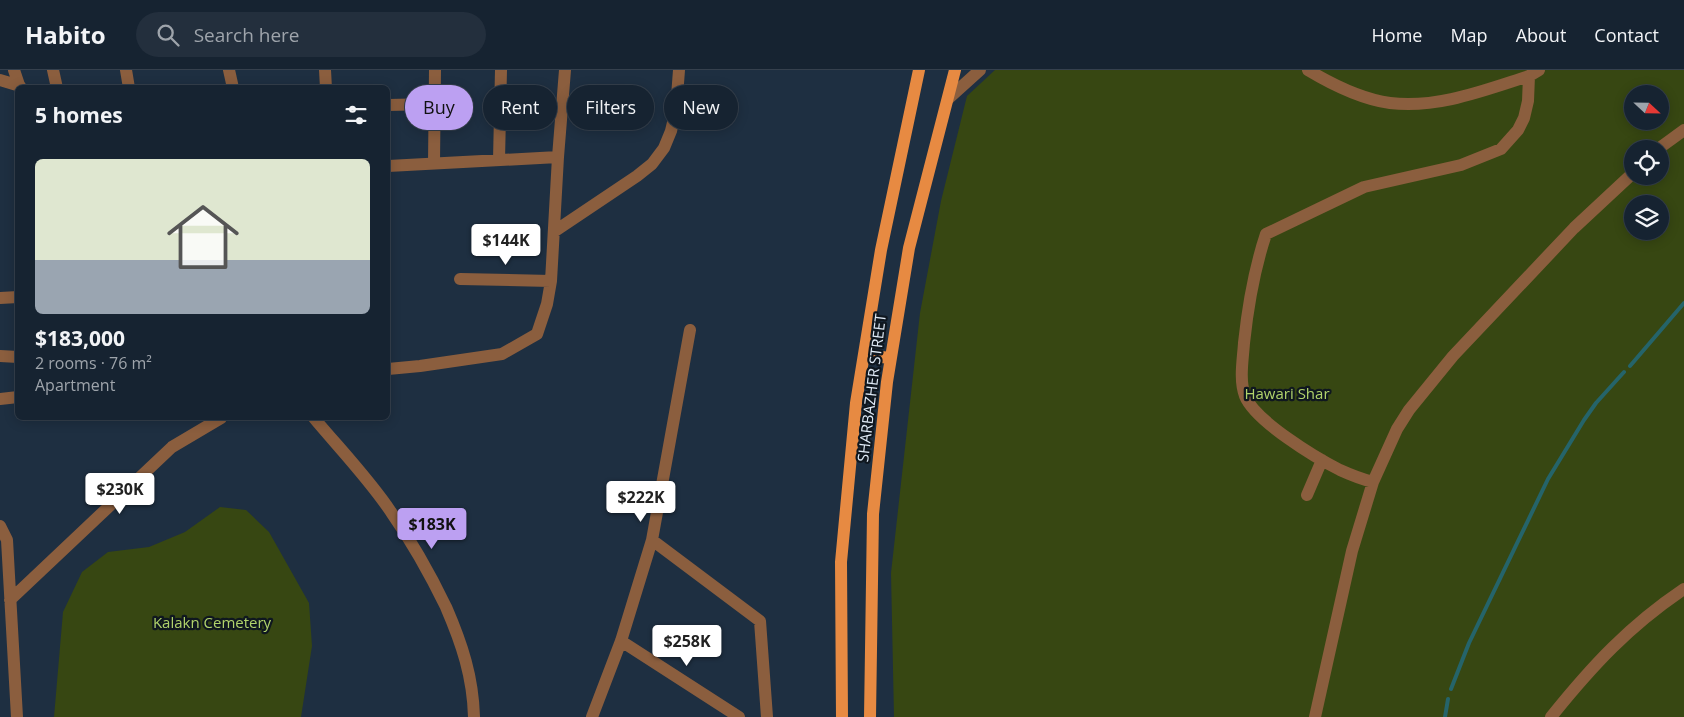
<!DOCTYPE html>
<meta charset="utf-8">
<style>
:root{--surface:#162331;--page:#232f3d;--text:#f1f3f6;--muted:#9ea4ab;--line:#35404d;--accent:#bca0f2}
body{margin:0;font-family:"Open Sans",sans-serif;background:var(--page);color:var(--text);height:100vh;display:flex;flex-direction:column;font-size:19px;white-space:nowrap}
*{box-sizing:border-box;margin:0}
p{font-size:16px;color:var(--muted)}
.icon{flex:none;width:28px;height:28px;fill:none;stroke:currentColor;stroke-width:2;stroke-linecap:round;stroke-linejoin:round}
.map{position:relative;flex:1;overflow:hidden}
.side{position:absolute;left:15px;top:15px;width:375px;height:335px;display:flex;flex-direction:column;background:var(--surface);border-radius:8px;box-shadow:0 2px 12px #0003,0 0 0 1px var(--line)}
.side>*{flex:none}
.top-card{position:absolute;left:405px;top:15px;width:475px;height:45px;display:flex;gap:10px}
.needle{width:32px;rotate:112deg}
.tools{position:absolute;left:1624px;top:15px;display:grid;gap:10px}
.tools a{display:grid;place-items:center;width:45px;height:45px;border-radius:50%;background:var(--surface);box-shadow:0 2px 12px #0003,0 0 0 1px var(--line);font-size:25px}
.price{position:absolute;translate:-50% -42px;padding:0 11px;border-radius:5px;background:#fff;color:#222;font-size:16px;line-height:32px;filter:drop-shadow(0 1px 2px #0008)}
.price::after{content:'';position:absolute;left:50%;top:30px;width:15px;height:11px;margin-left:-8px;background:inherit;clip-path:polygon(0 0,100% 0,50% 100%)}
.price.on{background:var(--accent);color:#111}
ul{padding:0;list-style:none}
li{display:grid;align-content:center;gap:10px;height:265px;padding:0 20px}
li+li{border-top:1px solid var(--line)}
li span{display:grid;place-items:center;height:155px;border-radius:8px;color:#555}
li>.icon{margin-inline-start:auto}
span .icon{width:90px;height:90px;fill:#fffc;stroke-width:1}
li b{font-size:21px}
h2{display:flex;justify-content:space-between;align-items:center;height:60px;padding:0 20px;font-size:21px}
.pill{padding:0 18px;border-radius:22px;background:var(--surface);box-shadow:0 2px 12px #0003,0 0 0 1px var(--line);font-size:18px;line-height:45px}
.pill.on{background:var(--accent);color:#111}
header{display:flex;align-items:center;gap:30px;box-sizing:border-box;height:70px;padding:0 25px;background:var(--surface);border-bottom:1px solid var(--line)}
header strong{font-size:24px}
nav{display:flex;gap:28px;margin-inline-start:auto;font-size:18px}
.search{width:350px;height:45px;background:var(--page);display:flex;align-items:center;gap:12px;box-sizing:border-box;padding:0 18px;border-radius:28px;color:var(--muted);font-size:19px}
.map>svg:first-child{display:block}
.green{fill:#374712;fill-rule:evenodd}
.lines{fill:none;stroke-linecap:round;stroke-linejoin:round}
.stream{stroke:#25646a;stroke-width:4}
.minor{stroke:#8b5e3e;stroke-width:12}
.major{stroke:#e78a42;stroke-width:12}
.labels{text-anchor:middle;stroke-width:4.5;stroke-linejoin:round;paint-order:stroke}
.street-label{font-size:15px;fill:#e0ebf7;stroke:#0f171f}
.park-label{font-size:15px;fill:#b1d36b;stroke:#0f171f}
</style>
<header>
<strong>Habito</strong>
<div class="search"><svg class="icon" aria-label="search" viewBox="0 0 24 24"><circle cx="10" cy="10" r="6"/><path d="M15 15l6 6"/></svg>Search here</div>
<nav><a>Home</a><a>Map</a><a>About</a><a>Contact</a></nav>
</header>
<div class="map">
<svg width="1684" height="647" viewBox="0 0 1684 647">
<rect width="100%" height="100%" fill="#1e2f41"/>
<path class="green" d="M995 0H1684V647H894L891 503 920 243 941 131 967 26ZM1632 24H1660V51H1632ZM1632 79H1660V106H1632ZM1632 134H1660V161H1632Z
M220 437 246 440 269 462 309 533 312 576 301 647H54L63 542 82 502 108 482 149 477 185 462Z"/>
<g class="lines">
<path class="stream" d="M1630 296 1684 233
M1451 619 1469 573 1548 409 1584 350 1596 333 1624 302
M1445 647 1448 629"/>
<path class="minor" d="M14 0 20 18
M53 0 57 18
M126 0 129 18
M229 0 233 18
M325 0 326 18
M1308 0C1333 15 1361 29 1390 33 1437 39 1485 20 1529 6L1539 0
M0 10 20 16
M949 28 980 0
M388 35 435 34
M1658 79 1684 60
M499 90 501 0
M434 93 435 0
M388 96 558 87
M555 161 637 106 652 94 664 78 671 61 676 40 679 0
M460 209 551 211
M0 228 18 227
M0 286 18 287
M388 299 420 296 502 284 537 264 547 234 551 211 558 87 565 0
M0 329 18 327
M314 348C339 378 369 409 391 442 412 472 430 504 446 537 462 574 473 607 474 647
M1373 412C1361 409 1351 405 1340 400 1316 388 1255 351 1245 326 1239 310 1243 289 1244 273 1248 235 1254 200 1266 164L1364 117 1461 95 1501 79 1518 60 1524 48 1528 31 1529 6
M1307 425 1322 390
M0 456 7 470 17 647
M652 470 760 551 767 647
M10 530 172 377 221 348
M621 571 739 647
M592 647 621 571 652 470 690 260
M1315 647 1352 481 1373 412 1397 359 1409 340 1453 286 1574 158 1632 104
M1551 647C1592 596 1629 556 1684 519"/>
<path class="major" d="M864 285 890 288
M842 647 841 492 856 333 881 180 919 0
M870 647 873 444 887 312 909 178 955 0"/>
</g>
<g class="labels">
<g class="street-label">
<text transform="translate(872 318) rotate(-83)" y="5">SHARBAZHER STREET</text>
</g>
<g class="park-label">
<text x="1287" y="329">Hawari Shar</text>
<text x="212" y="558">Kalakn Cemetery</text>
</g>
</g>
</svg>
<div class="tools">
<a><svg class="needle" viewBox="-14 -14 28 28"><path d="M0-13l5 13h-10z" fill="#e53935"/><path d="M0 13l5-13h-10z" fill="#9ea4ab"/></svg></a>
<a><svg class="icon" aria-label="locate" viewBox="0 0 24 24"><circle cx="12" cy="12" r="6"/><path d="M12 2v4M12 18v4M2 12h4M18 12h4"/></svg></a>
<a><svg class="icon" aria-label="layers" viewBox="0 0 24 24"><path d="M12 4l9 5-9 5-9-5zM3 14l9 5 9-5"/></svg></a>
</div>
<b class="price" style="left:506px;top:196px">$144K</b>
<b class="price" style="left:120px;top:445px">$230K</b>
<b class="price" style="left:641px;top:453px">$222K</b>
<b class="price on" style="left:432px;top:480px">$183K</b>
<b class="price" style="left:687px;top:597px">$258K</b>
<div class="top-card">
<a class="pill on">Buy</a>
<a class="pill">Rent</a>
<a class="pill">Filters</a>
<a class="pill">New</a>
</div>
<section class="side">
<h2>5 homes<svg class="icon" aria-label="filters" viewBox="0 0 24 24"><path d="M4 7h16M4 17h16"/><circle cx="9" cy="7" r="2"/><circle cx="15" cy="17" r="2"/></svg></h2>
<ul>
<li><span style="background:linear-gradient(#dfe7d0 65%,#9aa5b1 0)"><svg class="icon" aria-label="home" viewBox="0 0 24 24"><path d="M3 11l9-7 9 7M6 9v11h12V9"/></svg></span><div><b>$183,000</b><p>2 rooms · 76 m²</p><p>Apartment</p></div></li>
</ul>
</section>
</div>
